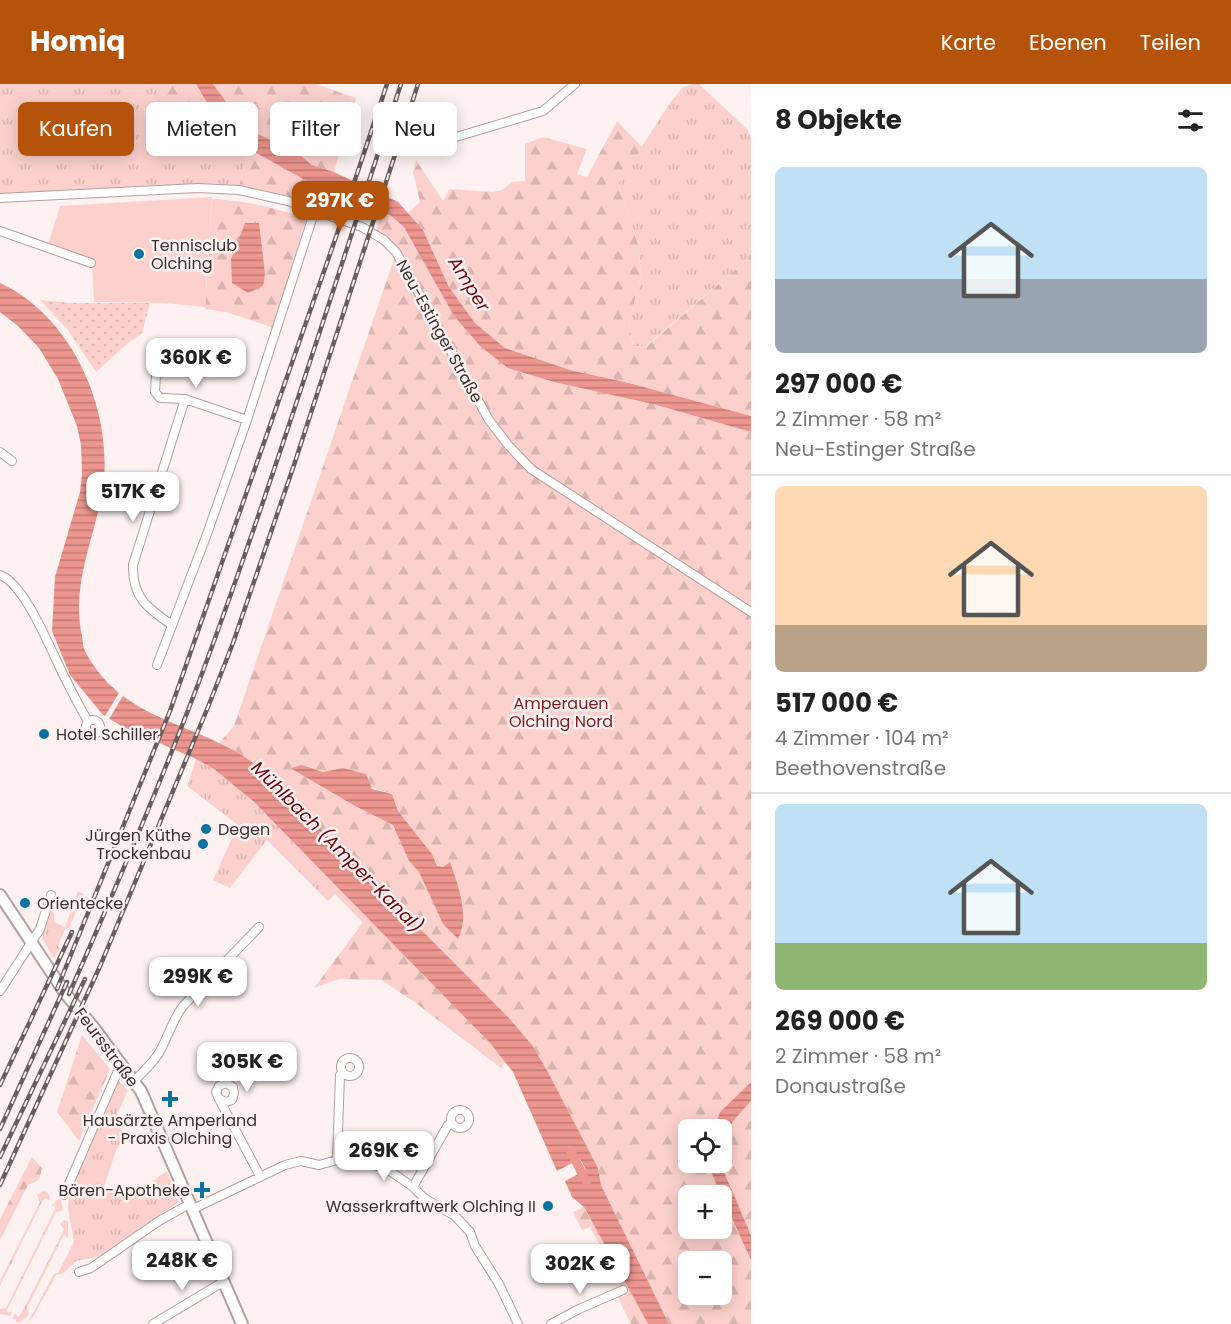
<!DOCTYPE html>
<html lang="de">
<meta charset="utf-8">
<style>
:root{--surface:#fff;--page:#f6f6f6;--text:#222;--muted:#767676;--line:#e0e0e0;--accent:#b45309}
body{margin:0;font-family:Poppins,sans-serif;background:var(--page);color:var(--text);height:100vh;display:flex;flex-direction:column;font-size:22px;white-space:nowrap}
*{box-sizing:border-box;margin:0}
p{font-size:20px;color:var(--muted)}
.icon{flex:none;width:33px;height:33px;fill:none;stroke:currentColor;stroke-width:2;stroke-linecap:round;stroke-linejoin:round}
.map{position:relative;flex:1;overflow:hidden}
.side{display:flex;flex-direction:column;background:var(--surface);width:480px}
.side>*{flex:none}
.guide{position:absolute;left:18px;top:18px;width:570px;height:54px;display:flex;gap:12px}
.fabs{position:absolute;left:678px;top:1035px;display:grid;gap:12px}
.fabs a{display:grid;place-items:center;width:54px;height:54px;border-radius:9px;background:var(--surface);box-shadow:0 3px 15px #0003;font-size:30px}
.price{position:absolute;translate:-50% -51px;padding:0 14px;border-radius:12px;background:#fff;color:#222;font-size:20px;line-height:39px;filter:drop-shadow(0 2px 3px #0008)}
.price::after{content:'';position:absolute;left:50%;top:36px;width:18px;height:14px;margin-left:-9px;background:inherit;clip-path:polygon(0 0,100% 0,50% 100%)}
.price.selected{background:var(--accent);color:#fff}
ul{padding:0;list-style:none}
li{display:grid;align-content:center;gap:12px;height:318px;padding:0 24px}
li+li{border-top:2px solid var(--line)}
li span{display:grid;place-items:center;height:186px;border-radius:9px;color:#555}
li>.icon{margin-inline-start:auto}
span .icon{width:108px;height:108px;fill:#fffc;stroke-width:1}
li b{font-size:26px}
h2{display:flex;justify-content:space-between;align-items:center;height:72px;padding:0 24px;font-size:26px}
.pill{padding:0 21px;border-radius:9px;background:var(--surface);box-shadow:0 3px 15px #0003;font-size:21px;line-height:54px}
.pill.selected{background:var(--accent);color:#fff}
header{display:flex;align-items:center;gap:36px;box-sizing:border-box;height:84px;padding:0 30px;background:var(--accent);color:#fff}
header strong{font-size:28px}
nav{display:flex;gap:33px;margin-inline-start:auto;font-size:21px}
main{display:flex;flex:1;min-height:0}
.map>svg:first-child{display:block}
.grass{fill:url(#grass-tufts)}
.forest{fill:url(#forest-firs);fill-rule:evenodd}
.park{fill:url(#park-dots)}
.pitch{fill:#fcd1cd}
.water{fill:url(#water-rules)}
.pier{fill:#fdf2f1}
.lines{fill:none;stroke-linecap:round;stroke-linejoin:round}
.canal{stroke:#ec968f;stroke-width:9}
.minor-casing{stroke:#b79e9c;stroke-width:10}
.tertiary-casing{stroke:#b79e9c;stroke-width:14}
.minor{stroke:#fff;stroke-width:8}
.tertiary{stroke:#fff;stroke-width:10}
.rail-casing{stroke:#695e5d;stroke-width:4.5}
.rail{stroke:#fdf2f1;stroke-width:2;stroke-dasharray:7;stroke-linecap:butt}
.poi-dot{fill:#0b739f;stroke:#fdf2f1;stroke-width:2}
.labels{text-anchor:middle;stroke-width:5;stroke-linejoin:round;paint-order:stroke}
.poi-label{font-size:16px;fill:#3b3130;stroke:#fdf2f1;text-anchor:start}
.street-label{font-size:16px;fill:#3b3130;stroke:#fdf2f1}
.park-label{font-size:16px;fill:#7e1a1d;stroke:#fdf2f1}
.water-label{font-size:18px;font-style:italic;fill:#6e040f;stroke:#fdf2f1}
</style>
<header>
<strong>Homiq</strong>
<nav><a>Karte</a><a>Ebenen</a><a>Teilen</a></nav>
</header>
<main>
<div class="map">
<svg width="751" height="1240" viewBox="0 0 751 1240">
<defs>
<pattern id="grass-tufts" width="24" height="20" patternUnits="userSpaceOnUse" patternTransform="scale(1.5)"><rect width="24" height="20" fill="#fcd1cd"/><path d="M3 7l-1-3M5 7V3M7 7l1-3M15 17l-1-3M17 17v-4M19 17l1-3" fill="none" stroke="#d9b4b0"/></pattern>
<pattern id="forest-firs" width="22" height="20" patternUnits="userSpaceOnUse" patternTransform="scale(1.5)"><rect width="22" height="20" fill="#fcd1cd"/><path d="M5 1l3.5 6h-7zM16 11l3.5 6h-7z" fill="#d9b4b0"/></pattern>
<pattern id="park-dots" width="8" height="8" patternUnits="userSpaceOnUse" patternTransform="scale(1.5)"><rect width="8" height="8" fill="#fcd1cd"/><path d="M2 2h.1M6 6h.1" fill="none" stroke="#d9b4b0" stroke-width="1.8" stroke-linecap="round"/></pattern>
<pattern id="water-rules" width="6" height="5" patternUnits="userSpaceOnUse" patternTransform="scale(1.5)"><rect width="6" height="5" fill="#ec968f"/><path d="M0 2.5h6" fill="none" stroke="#c07b75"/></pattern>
</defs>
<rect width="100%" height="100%" fill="#fdf2f1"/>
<path class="grass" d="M0 0H149L187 29 216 34 249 65 239 102 197 101 0 111Z
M692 0H699L748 46 751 55V172L645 263 633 262 629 238 641 192 638 160 618 99 670 19 683 3Z
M196 675 214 685 253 717 367 833 363 839 335 810 328 817 267 756 230 804 213 796 238 741 187 702Z
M78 807 84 810 69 844 65 845 58 862 60 864 54 875 42 854 54 813V838L65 843Z
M119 997 128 1007 117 1030 124 1054 116 1066 104 1103C127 1121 147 1100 167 1087L179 1118 98 1173 76 1177 64 1189 56 1191 33 1233 27 1240 54 1190 58 1189 74 1158 68 1125 69 1110Z
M44 1107 48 1109 50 1115 49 1116 44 1114 0 1202V1197L40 1118 37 1111Z
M58 1115 61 1116 63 1126 56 1128 6 1228H12L10 1232 0 1230V1225L6 1224 55 1125V1122H51Z
M65 1136 68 1138V1153L67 1154 64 1150 27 1224 29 1230 21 1238H17L13 1234 15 1229 18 1233 21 1230 64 1146 60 1139Z"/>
<path class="forest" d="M149 0H196L216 34 187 29Z
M213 0H316L356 14 334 88 312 81 296 68 252 47 235 30Z
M617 37 642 63 618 99 638 160 641 192 629 238 633 262 646 263 751 172V332L629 299 570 286 505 264 475 239 449 203 423 146 408 129 420 118 413 88 416 76 443 117 449 105 493 108 502 106 512 98 525 97V60L543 53 587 65 577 90 587 93Z
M249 65 335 111 331 126 299 114 239 102Z
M212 115C245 117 275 123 306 135L274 244 226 228 205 225Z
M382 128 390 131 405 143 454 232 480 262 653 320 751 348V998L720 1028 714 1045 688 1046V1078L710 1079V1086L721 1112H688V1144H722V1112L751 1176V1240H669L601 1101 598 1084 548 988 532 961 509 934 264 688 237 668 219 659 234 642 396 169 375 150ZM302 681 392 710 398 727 432 770 437 783H443L450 778 458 854 443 840 419 788 409 777 393 741 355 722 290 684ZM688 1178H722V1210H688Z
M367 833 490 959 505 978 501 984 413 917 381 896 339 895 314 904Z
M82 951 110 985 79 1057 57 1028Z
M751 1017V1151L724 1088V1058L733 1037Z
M32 1073 42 1084 39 1096 28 1101 0 1156V1135Z
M584 1123 648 1240H631L616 1210 623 1206 590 1143 582 1146 573 1128Z"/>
<path class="park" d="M40 216 72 219H150L142 249 128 259 96 288 68 246Z"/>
<path class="pitch" d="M212 113 205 223 164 219 94 218 92 179 48 161 60 122Z"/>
<path class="water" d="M196 0H213L235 30 252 47 296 68 312 81 334 88 398 118 423 146 449 203 475 239 505 264 570 286 629 299 751 332V348L653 320 554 298 508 284 480 262 454 232 404 143 390 131 327 108 249 65 216 34Z
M245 139H259L265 190 263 202 248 209 232 199 231 175Z
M0 199C74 233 116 331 102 410 93 458 71 502 82 552 83 558 83 565 86 569 120 631 179 636 235 667 245 672 255 681 264 688L509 934 532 961 548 988 598 1084 601 1101 669 1240H648L584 1123 572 1113 565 1097 586 1086 580 1075 557 1087 513 988 490 959 253 717 214 685 196 675 125 644 103 631 70 591 52 547 55 493 80 408 82 389 81 361 77 342 58 295 39 264 18 242 0 228Z
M302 681 323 688 343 684 366 690 372 705 392 710 398 727 432 770 437 782 443 783 450 778C458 801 470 832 458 855L443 840 419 788 409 777 393 741 355 722 290 684Z
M751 998V1017L733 1037 724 1058V1088L751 1151V1176L710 1086V1079L722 1078V1046L714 1045 720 1028Z"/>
<path class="pier" d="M120 607 124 610 108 637 104 634Z"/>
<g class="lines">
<path class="canal" d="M570 1066 587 1099"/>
<defs>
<path id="minor" d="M416 65 543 27 575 0
M0 114 198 104 239 106 288 117 362 143 384 156 396 168 489 336 509 362 531 385 751 528
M0 147 91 179
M157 271 155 308 160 314 185 315 247 336
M0 368 12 377
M0 491C26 500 53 572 66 596 73 610 80 624 88 637
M172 541C147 524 132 513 133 481L185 315
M157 581 207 450 247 336 315 126
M86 643a7 7 0 1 1 14 0a7 7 0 1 1-14 0Z
M0 907 40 845 51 811
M341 983a9 9 0 1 1 18 0a9 9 0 1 1-18 0Z
M134 997C143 988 152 980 159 969 168 953 172 937 183 922L259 843
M219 1015 226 1018 232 1016 234 1009 233 1003 226 999 219 1002 216 1008 219 1015 260 1092
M451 1035a9 9 0 1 1 18 0a9 9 0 1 1-18 0Z
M337 1076 340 991 343 989
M413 1103 448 1041 452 1039
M64 1111 121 980
M193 1125 285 1081 301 1077 319 1081 337 1076 365 1078 387 1085 413 1103 424 1114 455 1132 470 1148 475 1162 499 1200 518 1240
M79 1188 91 1184 159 1137 184 1123
M153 1240 223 1198
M551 1240 579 1225 623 1206"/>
<path id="tertiary" d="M0 811 65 909 94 944 141 1007 242 1240"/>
</defs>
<use href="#minor" class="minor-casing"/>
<use href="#tertiary" class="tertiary-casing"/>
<use href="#minor" class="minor"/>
<use href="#tertiary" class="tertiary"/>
<defs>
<path id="rail" d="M57 905 170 627 336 153 387 0
M69 910C119 797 168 683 210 568 279 380 338 189 401 0
M0 1001 72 848
M0 1045 67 898
M0 1073 85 895
M0 1101 101 880 208 623 233 559 294 381 418 0"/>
</defs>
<use href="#rail" class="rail-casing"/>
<use href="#rail" class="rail"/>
</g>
<g class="poi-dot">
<circle cx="139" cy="170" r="6"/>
<circle cx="44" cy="650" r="6"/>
<circle cx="206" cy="745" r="6"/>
<circle cx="203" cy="760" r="6"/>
<circle cx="25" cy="819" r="6"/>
<path d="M167 1006h6v6h6v6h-6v6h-6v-6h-6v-6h6z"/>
<path d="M199 1097h6v6h6v6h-6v6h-6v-6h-6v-6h6z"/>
<circle cx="548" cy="1122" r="6"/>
</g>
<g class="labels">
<g class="poi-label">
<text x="151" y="167">Tennisclub<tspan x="151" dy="18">Olching</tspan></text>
<text x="56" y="656">Hotel Schiller</text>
<text x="218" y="751">Degen</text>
<text x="191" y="757" text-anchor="end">Jürgen Küthe<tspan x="191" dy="18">Trockenbau</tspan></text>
<text x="37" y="825">Orientecke</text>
<text x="170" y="1042" text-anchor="middle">Hausärzte Amperland<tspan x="170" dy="18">- Praxis Olching</tspan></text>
<text x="190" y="1112" text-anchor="end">Bären-Apotheke</text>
<text x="536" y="1128" text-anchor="end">Wasserkraftwerk Olching II</text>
</g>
<g class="street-label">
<text transform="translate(440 247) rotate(61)" y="6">Neu-Estinger Straße</text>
<text transform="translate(107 963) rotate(53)" y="6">Feursstraße</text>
</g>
<g class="park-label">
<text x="561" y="625">Amperauen<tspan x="561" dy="18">Olching Nord</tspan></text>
</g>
<g class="water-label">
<text transform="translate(469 200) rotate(58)" y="6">Amper</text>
<text transform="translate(337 763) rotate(45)" y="6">Mühlbach (Amper-Kanal)</text>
</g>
</g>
</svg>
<div class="fabs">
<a><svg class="icon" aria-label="locate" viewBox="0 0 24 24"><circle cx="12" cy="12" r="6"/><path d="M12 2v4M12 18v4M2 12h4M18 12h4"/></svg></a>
<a>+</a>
<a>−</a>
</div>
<b class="price selected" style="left:340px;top:148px">297K €</b>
<b class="price" style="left:196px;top:305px">360K €</b>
<b class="price" style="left:133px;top:439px">517K €</b>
<b class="price" style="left:198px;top:924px">299K €</b>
<b class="price" style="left:247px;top:1009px">305K €</b>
<b class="price" style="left:384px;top:1098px">269K €</b>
<b class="price" style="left:182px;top:1208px">248K €</b>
<b class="price" style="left:580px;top:1211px">302K €</b>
<div class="guide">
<a class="pill selected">Kaufen</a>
<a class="pill">Mieten</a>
<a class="pill">Filter</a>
<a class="pill">Neu</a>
</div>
</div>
<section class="side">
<h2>8 Objekte<svg class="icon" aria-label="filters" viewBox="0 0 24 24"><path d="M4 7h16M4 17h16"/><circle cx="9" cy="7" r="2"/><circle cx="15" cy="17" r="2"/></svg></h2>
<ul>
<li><span style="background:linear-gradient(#bfe0f5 60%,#9aa5b1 0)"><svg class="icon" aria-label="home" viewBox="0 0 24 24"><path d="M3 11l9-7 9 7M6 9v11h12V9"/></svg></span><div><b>297 000 €</b><p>2 Zimmer · 58 m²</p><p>Neu-Estinger Straße</p></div></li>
<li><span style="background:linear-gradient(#ffd9b3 75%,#b9a48a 0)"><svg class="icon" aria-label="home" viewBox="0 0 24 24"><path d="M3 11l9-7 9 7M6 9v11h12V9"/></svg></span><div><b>517 000 €</b><p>4 Zimmer · 104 m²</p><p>Beethovenstraße</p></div></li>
<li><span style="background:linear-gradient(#bfe0f5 75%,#8fb573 0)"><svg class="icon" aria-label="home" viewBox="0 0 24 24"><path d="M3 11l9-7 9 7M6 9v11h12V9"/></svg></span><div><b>269 000 €</b><p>2 Zimmer · 58 m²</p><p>Donaustraße</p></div></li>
</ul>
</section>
</main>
